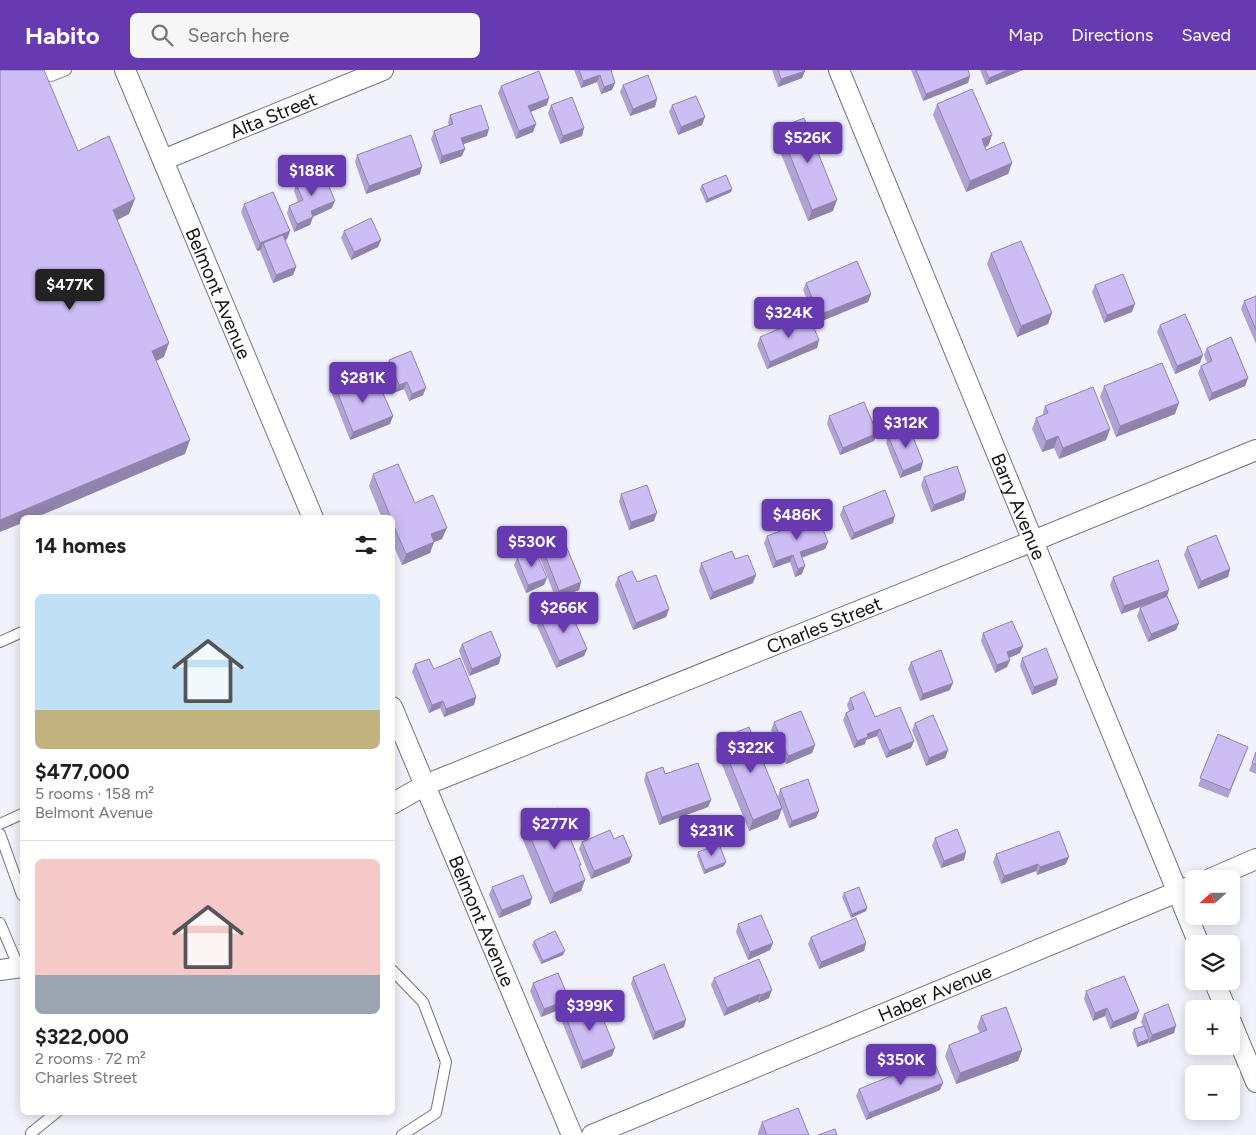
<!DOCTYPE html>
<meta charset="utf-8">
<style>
:root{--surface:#fff;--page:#f6f6f6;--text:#202124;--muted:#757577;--line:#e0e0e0;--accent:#673ab2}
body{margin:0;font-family:Figtree,sans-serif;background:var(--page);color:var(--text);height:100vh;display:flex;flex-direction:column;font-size:19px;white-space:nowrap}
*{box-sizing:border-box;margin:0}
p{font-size:16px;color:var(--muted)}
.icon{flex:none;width:28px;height:28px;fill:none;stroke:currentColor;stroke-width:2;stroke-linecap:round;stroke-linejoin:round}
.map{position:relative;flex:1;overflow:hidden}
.details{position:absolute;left:20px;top:445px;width:375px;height:600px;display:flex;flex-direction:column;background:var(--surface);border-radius:8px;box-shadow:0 2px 12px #0003}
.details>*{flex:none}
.needle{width:32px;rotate:249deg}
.fabs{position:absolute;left:1185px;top:800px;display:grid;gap:10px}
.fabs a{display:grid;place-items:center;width:55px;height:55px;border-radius:8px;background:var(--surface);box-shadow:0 2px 12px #0003;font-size:25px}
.price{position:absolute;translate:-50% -42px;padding:0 11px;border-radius:5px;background:var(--accent);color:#fff;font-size:16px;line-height:32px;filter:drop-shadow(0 1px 2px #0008)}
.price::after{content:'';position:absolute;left:50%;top:30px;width:15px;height:11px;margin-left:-8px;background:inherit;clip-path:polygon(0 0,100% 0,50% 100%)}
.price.active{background:#222;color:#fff}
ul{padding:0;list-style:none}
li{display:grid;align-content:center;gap:10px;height:265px;padding:0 15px}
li+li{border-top:1px solid var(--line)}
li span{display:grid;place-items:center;height:155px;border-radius:8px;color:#555}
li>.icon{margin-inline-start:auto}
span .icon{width:90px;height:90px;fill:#fffc;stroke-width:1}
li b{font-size:21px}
h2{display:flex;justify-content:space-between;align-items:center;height:60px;padding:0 15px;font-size:21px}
header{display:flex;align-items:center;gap:30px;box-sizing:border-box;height:70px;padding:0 25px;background:var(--accent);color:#fff}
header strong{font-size:24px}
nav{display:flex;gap:28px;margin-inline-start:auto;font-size:18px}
.search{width:350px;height:45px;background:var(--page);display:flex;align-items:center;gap:12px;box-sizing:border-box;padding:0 18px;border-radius:8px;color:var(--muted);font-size:19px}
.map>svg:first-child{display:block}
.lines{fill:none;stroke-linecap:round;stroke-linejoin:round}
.lane-casing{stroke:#74747e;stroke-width:12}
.street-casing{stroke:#74747e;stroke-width:22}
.lane{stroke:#fff;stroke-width:10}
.street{stroke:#fff;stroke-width:20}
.wall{fill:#b0a3d3}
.shaded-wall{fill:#9084ac}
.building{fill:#cdbdf5;stroke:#9084ac}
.labels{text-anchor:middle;stroke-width:4;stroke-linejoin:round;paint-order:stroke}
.street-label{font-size:19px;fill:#111115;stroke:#fff}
</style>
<header>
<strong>Habito</strong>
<div class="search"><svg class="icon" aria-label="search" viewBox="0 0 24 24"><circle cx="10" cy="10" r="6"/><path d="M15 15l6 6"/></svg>Search here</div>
<nav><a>Map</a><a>Directions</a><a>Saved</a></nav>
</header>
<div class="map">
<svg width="1256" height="1065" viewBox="0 0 1256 1065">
<rect width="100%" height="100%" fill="#f2f2fd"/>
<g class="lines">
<defs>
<path id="lane" d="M48 0 51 6 66 0
M0 572 22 562
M0 754 22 744
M0 764 22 825
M0 853 19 898
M392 900 423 932 446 992 436 1043 402 1065
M32 1065 31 1063 57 1042"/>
<g id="street">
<path id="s1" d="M125 0 313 448"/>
<path id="s2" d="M839 0 1199 874"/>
<path id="s3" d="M163 90 383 0"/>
<path id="s4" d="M392 637 572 1065"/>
<path id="s5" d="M392 734 425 715 1033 471 1256 380"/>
<path d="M1210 809 1256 789"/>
<path d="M0 900 22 897"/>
<path d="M1214 911 1226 939"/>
<path d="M1231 952 1256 1012"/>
<path id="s6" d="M592 1065 1194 815"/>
</g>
</defs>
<use href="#lane" class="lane-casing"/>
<use href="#street" class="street-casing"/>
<use href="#lane" class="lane"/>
<use href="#street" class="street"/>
</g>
<path class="wall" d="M574 0H611L612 20 601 24 597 12 581 18Z
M772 0H804L805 1 802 8 778 17Z
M911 0H968L970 6 968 13 923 31Z
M980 0H1023L986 15Z
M623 15 657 29 655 37 630 46 620 22Z
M501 16 547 35 530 42 536 54 533 62 516 69 498 23Z
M937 34 992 65 988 76 985 77 986 80 1012 93 1008 104 966 122 933 45Z
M551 35 584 58 582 66 560 74 548 43Z
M672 35 702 55 678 65 669 42Z
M450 45 487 66 463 74 462 86 440 94 431 69 434 61 449 56 448 53Z
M779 58 833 141 808 151 775 69Z
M357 85 420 104 366 124 355 92Z
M296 114 332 138 313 147 310 155 294 162 287 143 289 136 298 132 294 121Z
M702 115 732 119 731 122 706 133 700 119Z
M244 134 290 161 287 169 285 170 296 197 293 205 273 213 260 181 261 180 257 181 241 142Z
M344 161 381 170 378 177 351 190 341 168Z
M991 183 1052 243 1048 254 1017 267 987 194Z
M806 213 871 224 868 232 817 253 803 220Z
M1095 215 1132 242 1104 253 1092 222Z
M1256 226V274L1241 239 1244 231Z
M1160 255 1200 293 1175 304 1157 262Z
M760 267 819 270 817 278 767 299 757 275Z
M1207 278 1248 308 1245 316 1209 331 1198 303 1201 296 1207 293 1204 285Z
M389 290 423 325 409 331 404 319 396 322 386 298Z
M335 316 360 319 393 346 390 354 350 370 332 324Z
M1104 316 1175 344 1116 367 1100 327Z
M1045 336 1110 359 1106 370 1059 389 1054 378 1042 382 1032 359 1036 348 1042 346Z
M829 346 874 371 840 385 827 354Z
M888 366 921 400 900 408 886 373Z
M373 404 442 469 434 472 430 483 402 495 392 472V448H382L369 416Z
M924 407 966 422 964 430 931 442 921 415Z
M621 424 654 451 629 460 619 432Z
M843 437 893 453 851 470 840 445Z
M767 466 828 472 825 479 802 488V504L795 507 790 492 773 498 764 473Z
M1187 477 1230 499 1228 507 1198 519 1184 485Z
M543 480 581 512 579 520 556 529 540 488Z
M517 488 544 515 526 523 514 495Z
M735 489 753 513 710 530 699 501 701 493Z
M618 507 637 512 669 539 666 547 633 560 615 515Z
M1113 507 1167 526 1179 553 1176 560 1148 572 1137 546 1140 538 1156 531 1121 544 1110 515Z
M540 548 587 579 584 586 556 598 537 556Z
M983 563 1023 576 1020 583 1009 588 1010 590 1007 597 995 603 981 571Z
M462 574 499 594 469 606 459 581Z
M1022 588 1058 608 1056 615 1032 625 1020 596Z
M911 592 950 620 920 631 908 599Z
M415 594 434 599 476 627 474 635 444 647 440 638 429 643 412 602Z
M850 628 875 647 914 671 911 678 886 688 877 666 866 670 865 674 854 678 843 650 846 643 849 641 847 635Z
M774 652 815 675 812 683 786 694 771 660Z
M915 653 948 680 945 688 926 696 912 660Z
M1218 664 1248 677 1228 728 1198 716Z
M720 669 778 726 780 719 816 748 789 758 782 739 778 749 749 761 716 680Z
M1256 682V704L1249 701Z
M646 703 665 704 711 730 708 737 659 755 644 710Z
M524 752 580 797 585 810 581 821 550 834 520 763Z
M935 768 966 782 964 790 941 798 932 776Z
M614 769 632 786 629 793 591 809 579 779 582 772Z
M698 782 724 796 704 804 697 786Z
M996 784 1066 794 1037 805 1036 801 1001 814 993 792Z
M492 817 532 828 530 835 499 848 489 825Z
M844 823 867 838 866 841 851 848 842 827Z
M738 854 773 873 770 880 748 890 736 862Z
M811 867 866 873 864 881 819 899 808 874Z
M534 871 563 885 541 894 532 875Z
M759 889 769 928 758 933V931L724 946 711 915 714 908Z
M633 907 684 957 653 970 631 914Z
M533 913 566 937 541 947 530 921Z
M1086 921 1136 949 1110 959 1105 946 1093 951 1084 929Z
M1144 944 1174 963 1149 973 1148 971V973L1137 977 1132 963 1134 959 1143 956 1141 952Z
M565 945 612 986 581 999 562 952Z
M981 946 1022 980 1018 991 956 1014 945 986 949 975 980 963 977 957Z
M859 1019 940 1020 866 1050 856 1026Z
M762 1052 809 1065H758V1063Z"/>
<path class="shaded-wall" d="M1008 0H1023L986 15 989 8Z
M805 1 802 8 778 17 781 9Z
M600 5 597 12 581 18 583 11Z
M970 6 968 13 923 31 926 24Z
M615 13 612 20 601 24 604 17Z
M549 28 547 35 526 44 528 36Z
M657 29 655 37 630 46 633 39Z
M705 47 702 55 678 65 681 57Z
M536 54 533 62 516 69 519 61Z
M584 58 582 66 560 74 563 66Z
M489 59 487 66 458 76 461 68Z
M992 65 988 76 978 80 982 69Z
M465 79 462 86 440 94 442 86Z
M1012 93 1008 104 966 122 970 111Z
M422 97 420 104 366 124 369 116Z
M732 119 731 122 706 133 708 129Z
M135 129 129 144 108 155 113 140Z
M837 130 833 141 808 151 812 140Z
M335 131 332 138 308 149 311 141Z
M313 147 310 155 294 162 297 154Z
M290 161 287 169 265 178 263 173 261 180 257 181 260 173Z
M381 170 378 177 351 190 354 182Z
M296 197 293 205 273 213 276 205Z
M871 224 868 232 817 253 819 245Z
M1135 234 1132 242 1104 253 1107 245Z
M1052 243 1048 254 1017 267 1021 256Z
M819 270 817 278 767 299 770 292Z
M169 273 164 287 147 296 152 281Z
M1203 285 1200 293 1175 304 1177 296Z
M1248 308 1245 316 1209 331 1212 323Z
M407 312 404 319 396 322 399 315Z
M426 318 423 325 409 331 412 324Z
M1179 333 1175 344 1116 367 1120 356Z
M393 346 390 354 350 370 353 362Z
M1110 359 1106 370 1059 389 1063 378Z
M877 363 874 371 840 385 843 378Z
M1058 366 1054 378 1042 382 1046 371Z
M190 370 185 384 35 448H22V453L0 462V450Z
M923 392 921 400 900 408 903 401Z
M966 422 964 430 931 442 934 435Z
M657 443 654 451 629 460 631 452Z
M895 446 893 453 851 470 854 463Z
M447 458 442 469 434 472 430 483 402 495 406 484 431 464Z
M828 472 825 479 797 489 800 482Z
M793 485 790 492 773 498 776 491Z
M805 496 802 504 795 507 798 499Z
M1230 499 1228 507 1198 519 1201 511Z
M756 505 753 513 710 530 713 522Z
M547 508 544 515 526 523 528 515Z
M581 512 579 520 556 529 559 521Z
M1169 520 1167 527 1121 544 1124 536Z
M669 539 666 547 633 560 636 553Z
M1179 553 1176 560 1148 572 1151 564Z
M1023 576 1020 583 1004 590 1007 582Z
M587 579 584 586 556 598 559 591Z
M501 586 499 594 469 606 472 599Z
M1010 590 1007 597 995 603 997 595Z
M1058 608 1056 615 1032 625 1034 617Z
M953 613 950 620 920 631 923 624Z
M476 627 474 635 444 647 446 639Z
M443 631 440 638 429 643 432 635Z
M880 659 877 666 866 670 865 674 854 678 857 671 867 664Z
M914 671 911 678 886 688 889 681Z
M815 675 812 683 786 694 788 686Z
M948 680 945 688 926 696 929 688Z
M711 730 708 737 659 755 662 747Z
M782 738 778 749 749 761 753 750Z
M819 741 816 748 789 758 792 751Z
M966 782 964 790 941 798 944 791Z
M632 786 629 793 591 809 594 801Z
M1069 787 1066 794 1037 805 1040 797Z
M726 792 724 796 704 804 705 800Z
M1038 794 1036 801 1001 814 1004 806Z
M585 810 581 821 550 834 554 823Z
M532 828 530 835 499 848 502 840Z
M867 838 866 841 851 848 852 844Z
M773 873 770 880 748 890 750 882Z
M866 873 864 881 819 899 821 892Z
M565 881 563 885 541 894 543 891Z
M772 920 769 928 758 933 761 925Z
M760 924 758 931 724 946 727 938Z
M569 929 566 937 541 947 544 939Z
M1107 938 1105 946 1093 951 1095 943Z
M1139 941 1136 949 1110 959 1113 952Z
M686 950 684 957 653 970 655 962Z
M1176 956 1174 963 1149 973 1152 965Z
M1149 969 1148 973 1137 977 1138 973Z
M615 978 612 986 581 999 583 991Z
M1022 980 1018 991 956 1014 960 1003Z
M943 1013 940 1020 866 1050 869 1043Z"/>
<path class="building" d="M0 0H44L78 81 109 66 135 129 113 140 169 273 152 281 190 370 0 450Z
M579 0H611L615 13 604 17 600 5 583 11Z
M778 0H804L805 1 781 9Z
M916 0H968L970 6 926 24Z
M985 0H1008L989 8Z
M539 1 549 28 528 36 536 54 519 61 501 16Z
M648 5 657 29 633 39 623 15Z
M972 19 992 65 982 69 986 80 1004 72 1012 93 970 111 937 34Z
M696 26 705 47 681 57 672 35Z
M572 27 584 58 563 66 551 35Z
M481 35 489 59 461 68 465 79 442 86 434 61 453 54 450 45Z
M804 48 837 130 812 140 779 58Z
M411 65 422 97 369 116 357 85Z
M323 102 335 131 311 141 313 147 297 154 289 136 303 130 296 114Z
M726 105 732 119 708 129 702 115Z
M273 122 290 161 260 173 244 134Z
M371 148 381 170 354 182 344 161Z
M283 165 296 197 276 205 263 173Z
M1021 171 1052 243 1021 256 991 183Z
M857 191 871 224 819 245 806 213Z
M1123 204 1135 234 1107 245 1095 215Z
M1256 226V260L1244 231Z
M1185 244 1203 285 1177 296 1160 255Z
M809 246 819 270 770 292 760 267Z
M1231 267 1248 308 1212 323 1201 296 1212 291 1207 278Z
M411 281 426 318 412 324 407 312 399 315 389 290Z
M1162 293 1179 333 1120 356 1104 316Z
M356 308 360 319 378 312 393 346 353 362 335 316Z
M1093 317 1110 359 1063 378 1058 366 1046 371 1036 348 1048 343 1045 336Z
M864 332 877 363 843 378 829 346Z
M909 357 923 392 903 401 888 366Z
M398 394 415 433 433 425 447 458 431 464 434 472 406 484 392 452V448H391L373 404Z
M957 396 966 422 934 435 924 407Z
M647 415 657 443 631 452 621 424Z
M885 420 895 446 854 463 843 437Z
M818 447 828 472 800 482 805 496 798 499 793 485 776 491 767 466Z
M1216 465 1230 499 1201 511 1187 477Z
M564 471 581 512 559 521 543 480Z
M535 480 547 508 528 515 517 488Z
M732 481 735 489 748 485 756 505 713 522 701 493Z
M1158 490 1169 520 1124 536 1113 507Z
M632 501 637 512 656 505 669 539 636 553 618 507Z
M1167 526 1179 553 1151 564 1140 538Z
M568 536 587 579 559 591 540 548Z
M1012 551 1023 576 1007 582 1010 590 997 595 983 563Z
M491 561 501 586 472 599 462 574Z
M1046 578 1058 608 1034 617 1022 588Z
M941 580 953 613 923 624 911 592Z
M460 588 476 627 446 639 443 631 432 635 415 594 429 589 434 599Z
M864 622 875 647 900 637 914 671 889 681 880 659 867 664 868 667 857 671 846 643 854 639 850 628Z
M801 641 815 675 788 686 774 652Z
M933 645 948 680 929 688 915 653Z
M749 657 782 738 753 750 720 669Z
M1218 664 1248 677 1230 720 1200 708Z
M1256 682V695L1252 693Z
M698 693 711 730 662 747 646 703 663 697 665 704Z
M808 709 819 741 792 751 780 719Z
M558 738 581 795H579L585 810 554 823 524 752Z
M957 759 966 782 944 791 935 768Z
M610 760 614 769 623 765 632 786 594 801 582 772Z
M1059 761 1069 787 1040 797 1038 794 1004 806 996 784Z
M719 774 726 792 705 800 698 782Z
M523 805 532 828 502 840 492 817Z
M859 817 867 838 852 844 844 823Z
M761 845 773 873 750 882 738 854Z
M856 848 866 873 821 892 811 867Z
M555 861 565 881 543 891 534 871Z
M759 889 772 920 761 925 760 924 727 938 714 908Z
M664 894 686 950 655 962 633 907Z
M558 903 569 929 544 939 533 913Z
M1124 906 1139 941 1113 952 1107 938 1095 943 1086 921Z
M596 932 615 978 583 991 565 945Z
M1168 934 1176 956 1152 965 1144 944Z
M1006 937 1022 980 960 1003 949 975 987 960 981 946Z
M1144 956 1149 969 1138 973 1134 959Z
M933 989 943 1013 869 1043 859 1019Z
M798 1038 809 1065H767L762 1052Z
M835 1059 837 1065H818Z"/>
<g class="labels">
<g class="street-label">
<text dy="7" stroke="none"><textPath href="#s3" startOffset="119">Alta Street</textPath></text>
<text dy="7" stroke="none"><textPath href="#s1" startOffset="242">Belmont Avenue</textPath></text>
<text dy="7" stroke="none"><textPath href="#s2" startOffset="472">Barry Avenue</textPath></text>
<text dy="7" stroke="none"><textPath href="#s5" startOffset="468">Charles Street</textPath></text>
<text dy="7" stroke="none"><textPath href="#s4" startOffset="232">Belmont Avenue</textPath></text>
<text dy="7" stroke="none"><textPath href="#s6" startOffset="371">Haber Avenue</textPath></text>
</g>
</g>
</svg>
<div class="fabs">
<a><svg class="needle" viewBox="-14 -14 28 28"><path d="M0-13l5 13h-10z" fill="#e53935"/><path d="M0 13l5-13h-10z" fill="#757577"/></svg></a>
<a><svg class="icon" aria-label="layers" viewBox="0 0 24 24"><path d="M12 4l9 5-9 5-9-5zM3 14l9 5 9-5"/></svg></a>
<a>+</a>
<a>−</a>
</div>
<b class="price" style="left:808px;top:94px">$526K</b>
<b class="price" style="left:312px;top:127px">$188K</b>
<b class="price active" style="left:70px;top:241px">$477K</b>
<b class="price" style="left:789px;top:269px">$324K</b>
<b class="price" style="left:363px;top:334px">$281K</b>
<b class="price" style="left:906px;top:379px">$312K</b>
<b class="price" style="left:797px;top:471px">$486K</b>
<b class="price" style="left:532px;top:498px">$530K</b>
<b class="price" style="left:564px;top:564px">$266K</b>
<b class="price" style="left:751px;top:704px">$322K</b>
<b class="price" style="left:555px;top:780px">$277K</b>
<b class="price" style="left:712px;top:787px">$231K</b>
<b class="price" style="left:590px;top:962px">$399K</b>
<b class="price" style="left:901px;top:1016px">$350K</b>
<section class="details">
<h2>14 homes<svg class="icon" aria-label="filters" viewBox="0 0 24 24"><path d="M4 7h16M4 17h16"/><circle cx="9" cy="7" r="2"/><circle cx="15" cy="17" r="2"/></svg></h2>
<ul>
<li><span style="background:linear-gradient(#bfe0f5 75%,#c2b280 0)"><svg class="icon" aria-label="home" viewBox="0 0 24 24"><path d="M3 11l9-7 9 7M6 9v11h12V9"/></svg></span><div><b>$477,000</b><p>5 rooms · 158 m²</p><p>Belmont Avenue</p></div></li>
<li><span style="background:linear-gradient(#f6c9c9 75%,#9aa5b1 0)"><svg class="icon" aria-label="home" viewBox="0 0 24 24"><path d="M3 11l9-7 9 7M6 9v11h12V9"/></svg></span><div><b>$322,000</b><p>2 rooms · 72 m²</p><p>Charles Street</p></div></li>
</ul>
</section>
</div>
